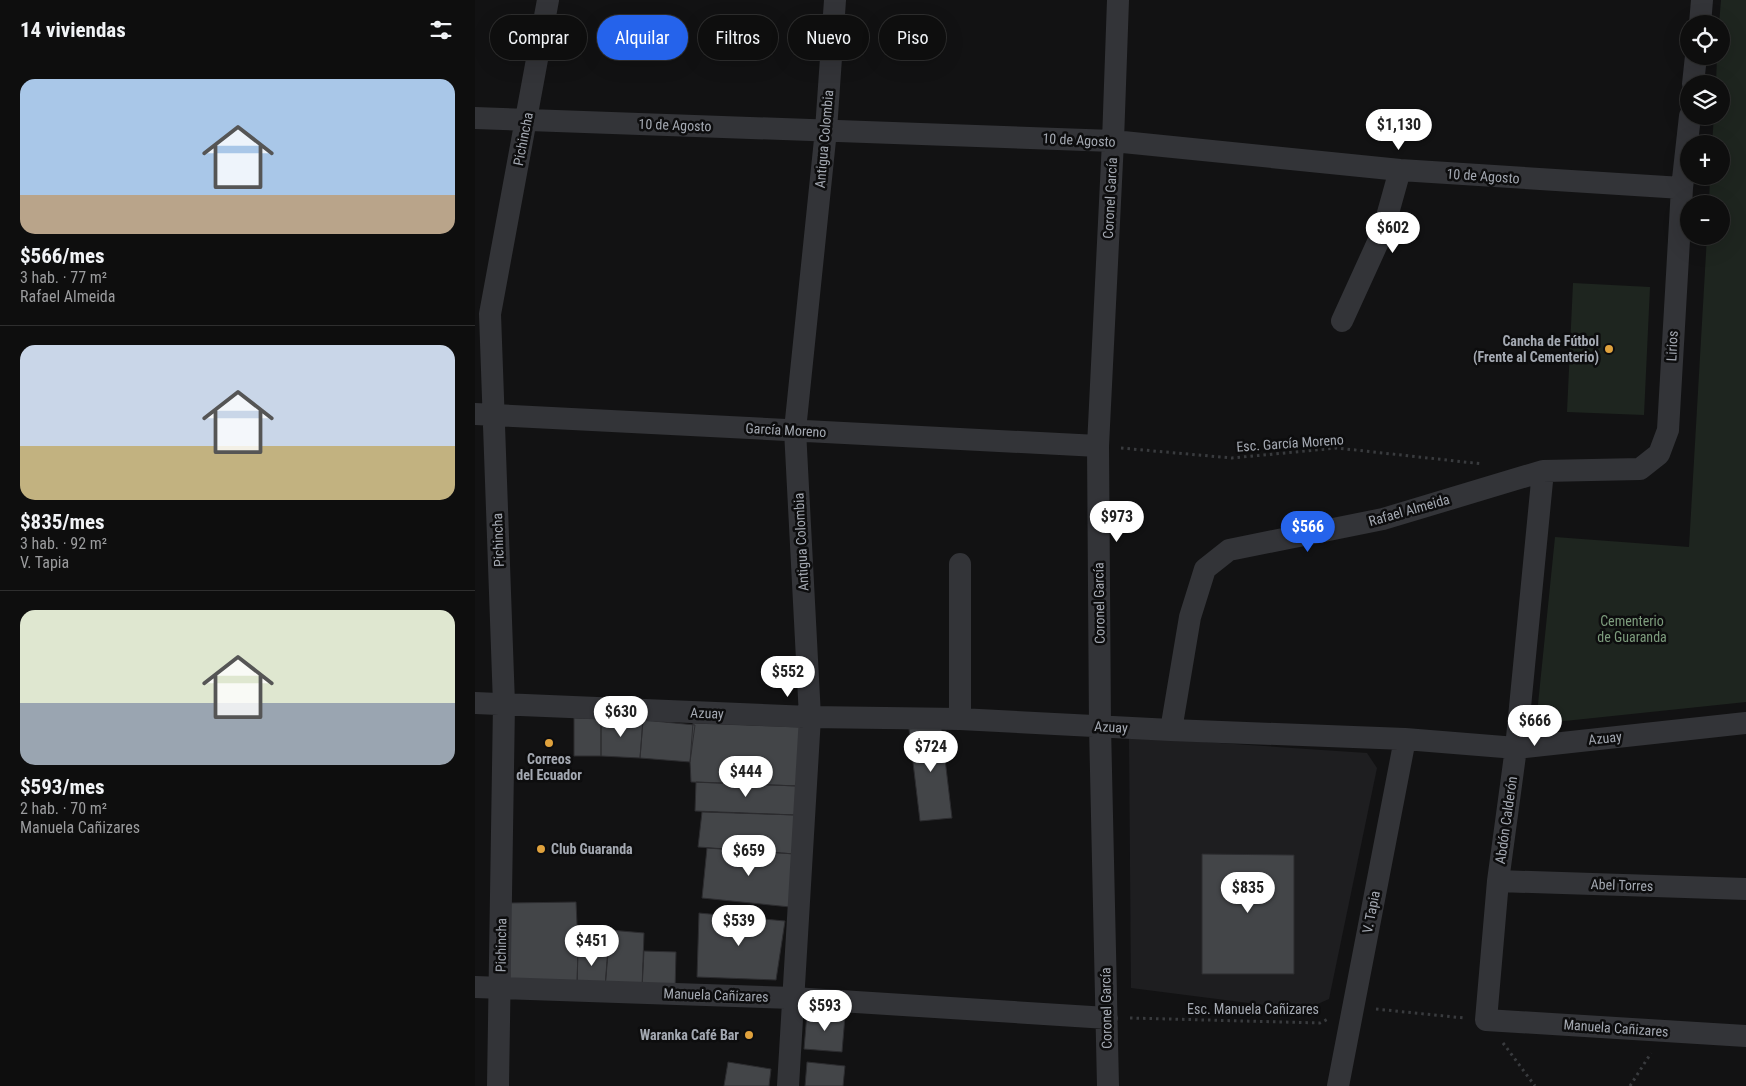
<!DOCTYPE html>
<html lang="es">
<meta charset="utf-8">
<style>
:root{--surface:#0e0e0e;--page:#171717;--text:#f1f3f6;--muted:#9b9c9e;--line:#2e2e2e;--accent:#2563eb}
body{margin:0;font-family:"Roboto Condensed",sans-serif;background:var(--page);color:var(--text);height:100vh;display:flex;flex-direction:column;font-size:19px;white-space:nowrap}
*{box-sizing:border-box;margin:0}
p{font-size:16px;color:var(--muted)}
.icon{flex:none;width:28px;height:28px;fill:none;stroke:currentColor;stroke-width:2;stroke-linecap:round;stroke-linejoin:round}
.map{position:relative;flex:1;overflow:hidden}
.sheet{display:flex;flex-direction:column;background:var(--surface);width:475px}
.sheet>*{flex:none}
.top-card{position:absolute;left:15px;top:15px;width:475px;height:45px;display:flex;gap:10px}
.controls{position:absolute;left:1205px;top:15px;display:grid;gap:10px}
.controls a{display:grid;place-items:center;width:50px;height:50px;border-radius:50%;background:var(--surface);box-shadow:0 5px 20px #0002,0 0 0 1px var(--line);font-size:25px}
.price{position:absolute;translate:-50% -42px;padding:0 11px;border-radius:18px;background:#fff;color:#222;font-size:16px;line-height:32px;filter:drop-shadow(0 1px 2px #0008)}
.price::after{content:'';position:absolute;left:50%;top:30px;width:15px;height:11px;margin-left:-8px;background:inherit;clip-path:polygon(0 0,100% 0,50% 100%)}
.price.on{background:var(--accent);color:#fff}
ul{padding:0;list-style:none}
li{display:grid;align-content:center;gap:10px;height:265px;padding:0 20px}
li+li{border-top:1px solid var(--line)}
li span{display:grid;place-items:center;height:155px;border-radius:15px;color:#555}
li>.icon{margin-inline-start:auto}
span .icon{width:90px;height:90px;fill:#fffc;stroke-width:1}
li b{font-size:21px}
h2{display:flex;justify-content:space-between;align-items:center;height:60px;padding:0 20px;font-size:21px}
.chip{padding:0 18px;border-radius:22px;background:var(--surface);box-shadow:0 5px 20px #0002,0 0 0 1px var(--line);font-size:18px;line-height:45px}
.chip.on{background:var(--accent);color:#fff}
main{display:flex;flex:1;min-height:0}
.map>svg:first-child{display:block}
.built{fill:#1e1e20}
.green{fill:#1e251f}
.building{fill:#434548;stroke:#2c2c2f}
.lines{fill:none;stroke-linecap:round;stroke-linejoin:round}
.path{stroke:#393b3e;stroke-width:3;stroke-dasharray:2.5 4;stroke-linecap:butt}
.street{stroke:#333438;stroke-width:22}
.poi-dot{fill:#e0a23d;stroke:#0d0d0e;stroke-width:2}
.labels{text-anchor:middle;stroke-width:5;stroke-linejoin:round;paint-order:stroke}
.street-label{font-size:14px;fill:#a4a9b2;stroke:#0d0d0e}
.poi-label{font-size:14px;font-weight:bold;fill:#a4a9b2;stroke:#0d0d0e;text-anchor:end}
.park-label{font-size:14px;fill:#7d9c7d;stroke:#0d0d0e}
</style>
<main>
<section class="sheet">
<h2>14 viviendas<svg class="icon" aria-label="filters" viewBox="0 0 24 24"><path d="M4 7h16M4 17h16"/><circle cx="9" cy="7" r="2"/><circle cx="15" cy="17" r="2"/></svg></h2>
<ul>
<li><span style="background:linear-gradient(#a9c7e8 75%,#b9a48a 0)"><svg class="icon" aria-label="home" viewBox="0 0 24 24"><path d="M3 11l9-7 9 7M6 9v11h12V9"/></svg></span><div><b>$566/mes</b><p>3 hab. · 77 m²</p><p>Rafael Almeida</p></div></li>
<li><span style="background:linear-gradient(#c9d6e8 65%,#c2b280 0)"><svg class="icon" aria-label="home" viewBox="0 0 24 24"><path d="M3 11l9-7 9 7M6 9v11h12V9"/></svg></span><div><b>$835/mes</b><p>3 hab. · 92 m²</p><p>V. Tapia</p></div></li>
<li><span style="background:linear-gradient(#dfe7d0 60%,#9aa5b1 0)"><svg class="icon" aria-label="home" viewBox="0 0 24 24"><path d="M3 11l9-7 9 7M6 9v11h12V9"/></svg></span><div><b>$593/mes</b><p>2 hab. · 70 m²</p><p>Manuela Cañizares</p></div></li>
</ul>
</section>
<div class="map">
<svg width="1271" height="1086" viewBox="0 0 1271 1086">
<rect width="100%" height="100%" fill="#121213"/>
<path class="built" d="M654 737 892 753 902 768 854 999 829 1010 656 988Z"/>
<path class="green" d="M1246 0H1271V702L1061 724 1080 537 1214 547 1232 236H1246V204H1234L1235 176H1246V144H1237L1239 116H1246V84H1241L1242 56H1246V24H1244Z
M1098 283 1175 287 1169 415 1092 412Z"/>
<path class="building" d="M99 718 126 719V756H99Z
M126 719 168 720 165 758 126 756Z
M168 720 220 725 215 762 165 758Z
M218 723 325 727 323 786 216 782 215 762Z
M466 725 477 818 445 821 434 729Z
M221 782 323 786 321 815 220 811Z
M227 812 321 815 320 854 223 847Z
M232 848 320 854 315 907 227 898Z
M727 854 819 855V974H727Z
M101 902 103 947 102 987 35 984 33 903Z
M224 913 310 921 301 980 222 977Z
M135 930 169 933 167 989 130 988Z
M103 947H133L130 988 102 987Z
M169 951 201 952 200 990 167 989Z
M332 1013 370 1016 367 1052 329 1049Z
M253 1062 296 1069 294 1086H249Z
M332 1062 370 1066 368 1086H330Z"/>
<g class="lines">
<path class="path" d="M646 448 757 458 862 448 1008 464
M901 1009 989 1018
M655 1018 845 1023 853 1019
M1028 1043 1060 1086
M1155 1086 1176 1053"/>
<path class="street" d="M1225 24 1227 0
M1218 84 1221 56
M0 118 638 141 925 170 1207 188
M867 321 908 231 925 170
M0 414 623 446
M1068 471 1041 748 1023 881 1011 1020 1271 1036
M485 564V719
M0 703 335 717 485 719 696 730 930 739 1041 748 1271 723
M696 730 715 617 730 569 754 550 908 519 1068 471 1165 469 1184 454 1193 430 1207 188 1215 116
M1023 881 1271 889
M0 987 318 998 632 1018
M23 1086 29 704 15 314 73 0
M313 1086 335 717 320 430 351 130 360 0
M633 1086 625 726 623 446 638 141 643 0
M863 1086 930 739"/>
</g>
<g class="poi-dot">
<circle cx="1134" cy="349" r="5"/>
<circle cx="74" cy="743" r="5"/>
<circle cx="66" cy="849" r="5"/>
<circle cx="274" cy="1035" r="5"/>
</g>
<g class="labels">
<g class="street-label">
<text transform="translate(200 125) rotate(2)" y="5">10 de Agosto</text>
<text transform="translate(48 139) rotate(-79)" y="5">Pichincha</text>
<text transform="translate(349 139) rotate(-85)" y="5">Antigua Colombia</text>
<text transform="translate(604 140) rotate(3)" y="5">10 de Agosto</text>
<text transform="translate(1008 176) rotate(4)" y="5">10 de Agosto</text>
<text transform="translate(635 198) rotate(-87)" y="5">Coronel García</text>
<text transform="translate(1197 346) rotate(-87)" y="5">Lirios</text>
<text transform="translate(311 430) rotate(3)" y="5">García Moreno</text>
<text transform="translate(815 443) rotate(-4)" y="5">Esc. García Moreno</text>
<text transform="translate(934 510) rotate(-16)" y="5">Rafael Almeida</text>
<text transform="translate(23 540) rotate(-92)" y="5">Pichincha</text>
<text transform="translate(326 542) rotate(-93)" y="5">Antigua Colombia</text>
<text transform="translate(624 603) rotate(-91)" y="5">Coronel García</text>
<text transform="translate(232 713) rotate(2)" y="5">Azuay</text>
<text transform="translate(636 727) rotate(3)" y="5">Azuay</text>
<text transform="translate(1130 738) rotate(-6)" y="5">Azuay</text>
<text transform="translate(1031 820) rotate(-82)" y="5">Abdón Calderón</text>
<text transform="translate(1147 885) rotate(2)" y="5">Abel Torres</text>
<text transform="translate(896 912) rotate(-79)" y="5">V. Tapia</text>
<text transform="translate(26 945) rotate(-89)" y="5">Pichincha</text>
<text transform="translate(241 995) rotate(2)" y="5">Manuela Cañizares</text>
<text transform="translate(631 1008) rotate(-91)" y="5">Coronel García</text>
<text x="778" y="1014">Esc. Manuela Cañizares</text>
<text transform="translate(1141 1028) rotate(4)" y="5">Manuela Cañizares</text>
</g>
<g class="poi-label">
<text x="1124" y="346">Cancha de Fútbol<tspan x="1124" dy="16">(Frente al Cementerio)</tspan></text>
<text x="74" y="764" text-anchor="middle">Correos<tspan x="74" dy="16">del Ecuador</tspan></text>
<text x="76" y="854" text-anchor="start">Club Guaranda</text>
<text x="264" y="1040">Waranka Café Bar</text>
</g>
<g class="park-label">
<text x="1157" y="626">Cementerio<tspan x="1157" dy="16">de Guaranda</tspan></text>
</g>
</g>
</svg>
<div class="controls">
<a><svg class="icon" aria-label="locate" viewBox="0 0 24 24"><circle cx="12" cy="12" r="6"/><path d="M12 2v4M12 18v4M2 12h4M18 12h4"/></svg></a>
<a><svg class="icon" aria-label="layers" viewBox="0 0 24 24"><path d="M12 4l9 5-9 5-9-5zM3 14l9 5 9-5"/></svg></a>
<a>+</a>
<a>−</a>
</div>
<b class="price" style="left:924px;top:151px">$1,130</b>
<b class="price" style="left:918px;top:254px">$602</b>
<b class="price" style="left:642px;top:543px">$973</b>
<b class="price on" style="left:833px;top:553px">$566</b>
<b class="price" style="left:313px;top:698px">$552</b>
<b class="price" style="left:146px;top:738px">$630</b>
<b class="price" style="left:1060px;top:747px">$666</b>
<b class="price" style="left:456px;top:773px">$724</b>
<b class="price" style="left:271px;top:798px">$444</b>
<b class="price" style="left:274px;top:877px">$659</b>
<b class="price" style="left:773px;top:914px">$835</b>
<b class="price" style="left:264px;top:947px">$539</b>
<b class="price" style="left:117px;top:967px">$451</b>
<b class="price" style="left:350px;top:1032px">$593</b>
<div class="top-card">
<a class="chip">Comprar</a>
<a class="chip on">Alquilar</a>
<a class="chip">Filtros</a>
<a class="chip">Nuevo</a>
<a class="chip">Piso</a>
</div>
</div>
</main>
